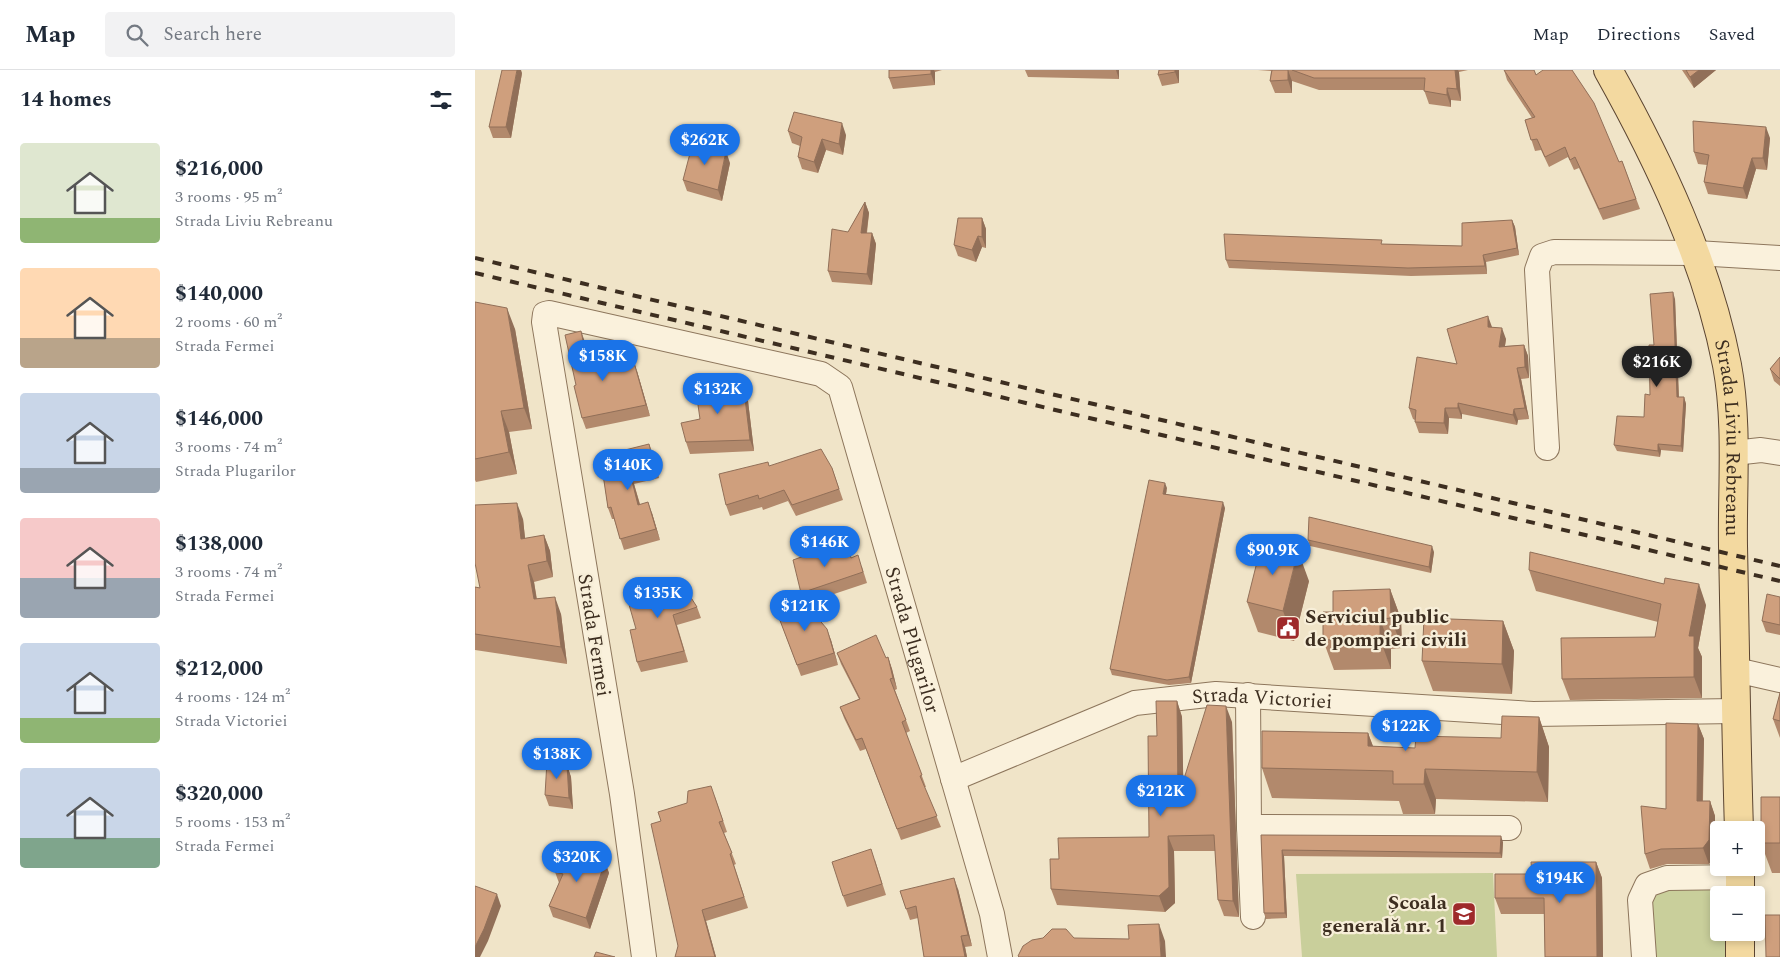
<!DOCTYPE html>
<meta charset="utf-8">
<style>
:root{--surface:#fff;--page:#f2f2f3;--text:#1f2937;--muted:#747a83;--line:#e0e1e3;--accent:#1a73e8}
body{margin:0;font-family:Spectral,serif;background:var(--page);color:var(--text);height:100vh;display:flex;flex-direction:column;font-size:19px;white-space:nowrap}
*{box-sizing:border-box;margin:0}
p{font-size:16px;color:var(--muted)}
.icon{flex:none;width:28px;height:28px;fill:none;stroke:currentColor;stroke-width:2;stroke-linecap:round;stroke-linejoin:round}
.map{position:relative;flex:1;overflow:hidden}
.side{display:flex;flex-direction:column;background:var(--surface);width:475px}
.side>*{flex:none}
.fabs{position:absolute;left:1235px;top:751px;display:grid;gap:10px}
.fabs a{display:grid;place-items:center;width:55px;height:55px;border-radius:5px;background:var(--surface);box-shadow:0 2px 8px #0003;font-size:25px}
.price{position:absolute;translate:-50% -42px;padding:0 11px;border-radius:18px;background:var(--accent);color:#fff;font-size:16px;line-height:32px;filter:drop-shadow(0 1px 2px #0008)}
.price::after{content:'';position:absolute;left:50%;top:30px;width:15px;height:11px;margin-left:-8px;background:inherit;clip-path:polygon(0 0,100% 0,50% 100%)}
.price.on{background:#222;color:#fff}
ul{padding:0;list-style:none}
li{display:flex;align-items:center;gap:15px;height:125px;padding:0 20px}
li span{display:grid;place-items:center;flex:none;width:140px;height:100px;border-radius:5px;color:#555}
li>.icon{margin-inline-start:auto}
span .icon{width:60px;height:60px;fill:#fffc;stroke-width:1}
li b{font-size:21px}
h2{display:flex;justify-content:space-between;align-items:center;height:60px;padding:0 20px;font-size:21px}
header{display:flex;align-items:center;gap:30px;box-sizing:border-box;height:70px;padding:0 25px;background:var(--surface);border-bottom:1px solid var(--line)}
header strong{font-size:24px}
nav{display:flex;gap:28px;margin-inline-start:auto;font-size:18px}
.search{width:350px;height:45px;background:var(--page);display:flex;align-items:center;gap:12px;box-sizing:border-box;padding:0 18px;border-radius:5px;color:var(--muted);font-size:19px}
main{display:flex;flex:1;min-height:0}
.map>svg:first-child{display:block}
.green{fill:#c9cf9b}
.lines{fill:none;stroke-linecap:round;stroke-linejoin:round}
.minor-casing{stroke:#8d765c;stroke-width:26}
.major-casing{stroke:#5b4430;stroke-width:30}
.minor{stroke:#faf1dc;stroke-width:24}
.major{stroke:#f3d9a0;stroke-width:28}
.rail{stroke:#3d2e20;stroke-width:4;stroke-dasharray:9 9;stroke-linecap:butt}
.wall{fill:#b2896c}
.shaded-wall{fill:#916f58}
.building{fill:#cf9f7d;stroke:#916f58}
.labels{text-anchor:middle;stroke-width:4.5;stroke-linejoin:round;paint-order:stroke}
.street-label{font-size:20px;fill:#3d2e20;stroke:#f7eed8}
.poi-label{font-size:20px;font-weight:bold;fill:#3d2e20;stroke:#f7eed8;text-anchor:start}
</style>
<header>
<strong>Map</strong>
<div class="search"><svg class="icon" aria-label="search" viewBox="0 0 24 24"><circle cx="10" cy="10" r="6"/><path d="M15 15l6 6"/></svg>Search here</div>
<nav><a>Map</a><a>Directions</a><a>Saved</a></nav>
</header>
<main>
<section class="side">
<h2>14 homes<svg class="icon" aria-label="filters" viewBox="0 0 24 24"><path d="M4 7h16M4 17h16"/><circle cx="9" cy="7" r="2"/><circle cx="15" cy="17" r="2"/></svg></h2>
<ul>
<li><span style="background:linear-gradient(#dfe7d0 75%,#8fb573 0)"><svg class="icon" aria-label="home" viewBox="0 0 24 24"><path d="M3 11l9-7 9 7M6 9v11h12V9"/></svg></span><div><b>$216,000</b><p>3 rooms · 95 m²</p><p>Strada Liviu Rebreanu</p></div></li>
<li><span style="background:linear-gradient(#ffd9b3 70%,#b9a48a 0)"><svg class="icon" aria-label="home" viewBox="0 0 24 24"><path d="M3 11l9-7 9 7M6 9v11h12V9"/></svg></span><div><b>$140,000</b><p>2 rooms · 60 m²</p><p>Strada Fermei</p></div></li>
<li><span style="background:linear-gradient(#c9d6e8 75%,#9aa5b1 0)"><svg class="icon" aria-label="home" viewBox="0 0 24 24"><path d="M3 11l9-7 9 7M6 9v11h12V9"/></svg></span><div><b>$146,000</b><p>3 rooms · 74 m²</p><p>Strada Plugarilor</p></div></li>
<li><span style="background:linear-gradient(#f6c9c9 60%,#9aa5b1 0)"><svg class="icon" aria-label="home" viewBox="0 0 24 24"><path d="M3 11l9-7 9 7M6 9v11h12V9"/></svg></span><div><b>$138,000</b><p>3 rooms · 74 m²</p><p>Strada Fermei</p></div></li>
<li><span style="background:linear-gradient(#c9d6e8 75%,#8fb573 0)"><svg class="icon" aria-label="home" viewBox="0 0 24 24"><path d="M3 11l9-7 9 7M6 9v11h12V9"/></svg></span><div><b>$212,000</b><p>4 rooms · 124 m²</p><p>Strada Victoriei</p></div></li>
<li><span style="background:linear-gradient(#c9d6e8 70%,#7fa58c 0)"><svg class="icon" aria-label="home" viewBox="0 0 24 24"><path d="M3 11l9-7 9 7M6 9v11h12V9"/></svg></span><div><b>$320,000</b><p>5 rooms · 153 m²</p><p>Strada Fermei</p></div></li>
</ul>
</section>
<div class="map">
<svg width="1305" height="887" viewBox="0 0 1305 887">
<rect width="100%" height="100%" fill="#f0e4c8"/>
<path class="green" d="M1018 803 1022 887H827L821 804Z
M1185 818 1242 819 1245 825 1244 862 1250 863V887H1179L1174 832Z"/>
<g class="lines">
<defs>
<g id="minor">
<path d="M1072 378 1062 200 1067 186 1079 182 1221 183 1305 188"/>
<path d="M1259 383 1286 380 1305 383"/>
<path d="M1261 600 1305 610"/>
<path d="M773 625 774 757 778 847"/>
<path id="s1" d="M478 709 660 633 741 624 1058 644 1260 641"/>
<path d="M774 757 1034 758"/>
<path id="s2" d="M169 887 147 724 69 252 70 244 74 243 346 304 365 317 517 844 525 887"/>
<path d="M1169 887 1165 830 1172 815 1192 808 1265 807"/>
</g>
<g id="major">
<path id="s3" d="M1133 0C1184 91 1232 192 1252 295 1263 353 1257 418 1258 476 1260 571 1261 665 1264 760"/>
<path d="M1265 798V825"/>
<path d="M1265 887V862"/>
</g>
</defs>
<use href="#minor" class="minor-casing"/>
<use href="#major" class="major-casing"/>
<use href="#minor" class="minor"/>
<use href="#major" class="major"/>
<path class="rail" d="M0 188 1305 496
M0 203 1305 511"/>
</g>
<path class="wall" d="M414 0H467L460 2V15L418 19 414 8Z
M550 0H644V9L553 7Z
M704 0V13L687 16 683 5Z
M783 0H993L984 2 986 31 976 30V37L954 34 949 20H844L817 11V23H800L795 11 796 1Z
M1029 0 1061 5 1144 92 1147 91 1165 139 1128 150 1104 98 1099 100 1093 87 1074 97 1066 80 1060 81 1050 50 1057 48 1032 10Z
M1207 0H1241L1219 18Z
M47 3 36 68H18L14 57Z
M313 61 371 65 368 85 351 80 343 103 327 99 323 87 325 76 317 73Z
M1295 68 1292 100 1281 99 1272 129 1233 124 1229 112 1232 95 1223 94 1219 82Z
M255 93 247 131 212 121 208 110Z
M390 132 394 143 392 163H397L401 174 397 215 357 212 353 201 373 162Z
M507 148 511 159V178L507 177 501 192 483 186 479 175Z
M1037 150 1040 157 1044 185 1011 192 1012 204 936 206 754 198 751 190 908 174 987 176Z
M1200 229 1204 327H1209L1211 334 1208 382 1186 380 1185 387 1142 381 1139 375 1169 347 1175 325 1179 275Z
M0 232 40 259 57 359 34 362 42 404 1 412 0 410Z
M1017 257 1031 269 1030 276 1049 275 1053 286 1054 308 1046 309 1054 349 1043 350 1042 355 987 344V349L974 348 973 364 944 363 940 352V350L938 349 934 338 982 294Z
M110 272 116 299 162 301 175 346 111 359 107 348 101 315Z
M1305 287V316L1299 311 1295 299Z
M243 317V321L269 320 273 331 279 381 215 384 211 372Z
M178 385 184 408 159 414 165 434 177 443 185 470 149 480 139 449H137L133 438 126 391Z
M294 396 357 398 368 430 321 446 313 431 288 440 287 437 255 446 251 435Z
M692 418 691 424 750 438 716 613 694 615 637 605 635 599Z
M48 449 50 469 69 465 75 481 78 507 59 512 62 529 86 544 92 594 0 580V517L5 518Z
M833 470 959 482 956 503 835 476Z
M354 477 356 483 377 488 387 497 392 513 335 532 341 546 356 570 363 595 326 606 301 540 329 530 326 523Z
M1054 500 1231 535 1223 578 1227 587V628L1095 630 1087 609 1180 567 1183 552 1061 521Z
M834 511 819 571 783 562 772 532Z
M190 519 222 537 226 548 202 555 213 592 166 602 162 592 161 559Z
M915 519 926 549 927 578 916 579V599L859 600 848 570 858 542Z
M1305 527V565L1291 562 1287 551Z
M1028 551 1039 581 1037 624 958 621 947 591Z
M362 583 411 588 413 587 417 599 422 619 420 620 435 661 431 663 451 717H449L466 757 426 770 391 679 385 681 369 648 365 637 384 629 366 594Z
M1305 623V668L1298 649Z
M702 631 707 647 708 711 757 652 764 847 749 846 743 830 740 781H699L700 833 690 842 582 835 576 819 584 789 674 767 682 666Z
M1064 647 1074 677 1073 732 961 729 960 744H928L924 731 797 728 787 698 893 663 898 676 940 678 1026 668Z
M1223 654 1229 669 1228 731H1235L1240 746V785L1234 794H1192L1175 799 1170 784 1191 739Z
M92 695 96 707 98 739 74 736 70 725Z
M240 727 252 762 249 763 261 794 259 795 273 838 231 851 241 887H200L203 876 186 751Z
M1305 727V803H1297L1286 773Z
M786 765 1028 772 1027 788 809 786 812 848 791 849 789 843Z
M400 790 411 825 372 837 368 826Z
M130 792 134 803 115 859 78 847 74 836 84 813 80 802Z
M1121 792 1127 808 1128 887H1070L1069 844H1026L1020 828 1057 804Z
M483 819 497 876 490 877 492 887H449L443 848 435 850 425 821Z"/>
<path class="shaded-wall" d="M42 0H46L47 3 36 68 31 57Z
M456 0H459L460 2V15L456 4Z
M641 0H644V9Z
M700 0H704V13L700 2Z
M813 0 817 11V23L813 10Z
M980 0H983L984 2 986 31 982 19Z
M1224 0H1241L1219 18 1215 7Z
M972 18 976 30V37L972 25Z
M367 53 371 65 368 85 364 74Z
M1291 57 1295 68 1292 100 1288 88Z
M347 69 351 80 343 103 339 92Z
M251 81 255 93 247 131 243 120Z
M1277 88 1281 99 1272 129 1268 118Z
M390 132 394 143 390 174 386 163Z
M507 148 511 159V178L507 167Z
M1037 150 1040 157 1044 185 1042 178Z
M397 163 401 174 397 215 392 204Z
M503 166 507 177 501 192 497 180Z
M1008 185 1011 192 1012 204 1010 196Z
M1198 222 1200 229 1204 333 1202 327Z
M32 238 40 259 57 359 49 338Z
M1013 246 1017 257V268L1013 257Z
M1027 258 1031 269 1028 288 1024 277Z
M106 261 110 272 118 311 114 299Z
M1049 275 1053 286 1054 308 1050 297Z
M158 289 162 301 175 346 171 335Z
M1042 298 1046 309 1054 349 1050 338Z
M239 306 243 317 245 332 241 321Z
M269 320 273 331 279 381 275 370Z
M1209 327 1211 334 1208 382 1206 376Z
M983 333 987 344V349L983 338Z
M970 338 974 348 973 364 969 353Z
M1039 339 1043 350 1042 355 1038 345Z
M26 341 34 362 42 404 34 382Z
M174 374 178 385 184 408 180 397Z
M1183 374 1186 380 1185 387 1183 381Z
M155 403 159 414 168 446 163 435Z
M690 413 692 418 690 429 688 424Z
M173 432 177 443 185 470 181 459Z
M748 432 750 438 716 613 714 607Z
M42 433 48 449 52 486 46 469Z
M69 465 75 481 78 507 72 491Z
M957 476 959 482 956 503 954 497Z
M823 481 834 511 819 571 808 541Z
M53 495 59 512 64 546 59 529Z
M1224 514 1231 535 1223 578 1227 587V628L1219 607 1214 566Z
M915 519 926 549 927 578 916 548Z
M80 527 86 544 92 594 86 577Z
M905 549 916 579V599L905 569Z
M1028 551 1039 581 1037 624 1027 594Z
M352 559 356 570 363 595 359 583Z
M413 587 417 599 422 619 418 608Z
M702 631 707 647 709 744 703 728Z
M751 636 757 652 764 847 758 831Z
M1064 647 1074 677 1073 732 1062 702Z
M1223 654 1229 669 1227 747 1222 731Z
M893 663 904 693 893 676Z
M92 695 96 707 98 739 94 728Z
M950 699 961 729 960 744 949 714Z
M1235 731 1240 746V785L1234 794 1228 778Z
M693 766 699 781 700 833 690 842 684 826Z
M1026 766 1028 772 1027 788 1025 783Z
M807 780 809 786 812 848 810 843Z
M130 792 134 803 115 859 111 848Z
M1121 792 1127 808 1128 887H1122Z
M479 808 483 819 497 876 493 865Z
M22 824 26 836 13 871 5 887H0V877Z
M227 840 231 851 241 887H240Z
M684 854 690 871 691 887H686Z
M486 866 490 877 492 887H490Z"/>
<path class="building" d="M27 0H42L31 57H14Z
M414 0H456V4L414 8Z
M684 0H700V2L683 5Z
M797 0H813V10L795 11Z
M817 0H980L982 19 972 18V25L949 21 950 8H839Z
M1029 0H1059L1061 5 1068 0H1097L1119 33 1144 92 1147 91 1161 129 1124 139 1100 87 1095 90 1090 77 1070 87 1062 69 1056 70 1050 50 1060 47Z
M1211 0H1224L1215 7Z
M319 42 367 53 364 74 347 69 339 92 323 87 327 67 313 61Z
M1218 51 1291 57 1288 88H1277L1268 118 1229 112 1234 85 1219 82Z
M218 72 251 81 243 120 208 110Z
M390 132 386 163H397L392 204 353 201 357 159 373 162Z
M483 148H507V167L503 166 497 180 479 175Z
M1037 150 1042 178 1008 185 1010 196 933 198 751 190 749 164 907 170 906 174 987 176V153Z
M1198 222 1202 327H1209L1206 376 1183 374V381L1139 375 1142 346 1169 347 1170 324 1175 325 1174 275H1179L1175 224Z
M0 232 32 238 49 338 26 341 34 382 0 389Z
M1013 246V257L1027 258 1024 277 1049 275 1050 297 1042 298 1050 338 1039 339 1038 345 983 333V338H970L969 353 940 352 941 340 934 338 942 287 982 294 972 259Z
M106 261 114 299 158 289 171 335 107 348 99 316 101 315 90 265Z
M1305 287V309L1295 299Z
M239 306 241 321 269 320 275 370 211 372 206 353 225 349 219 307Z
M174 374 180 397 155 403 163 435 173 432 181 459 145 469 136 437 133 438 126 391 141 389 142 382Z
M346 379 357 398 364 419 317 435 309 420 284 429 283 425 251 435 244 404 293 392 294 396Z
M674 410 690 413 688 424 748 432 714 607 692 610 635 599Z
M42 433 46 469 69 465 72 491 53 495 59 529 80 527 86 577 0 564V517L5 518 0 493V435Z
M834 447 957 476 954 497 833 470Z
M787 472 823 481 808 541 772 532Z
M354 477 355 483 374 480 376 488 383 485 388 502 326 523 318 490Z
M1055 482 1189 514 1190 508 1224 514 1214 566H1219V607L1087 609 1086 568 1180 567 1186 534 1054 500Z
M184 511 190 519 206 512 222 537 198 545 209 581 162 592 155 560 161 559 151 524Z
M915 519 916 548 905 549V569L848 570V542H858V521Z
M1292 524 1305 527V555L1287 551Z
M334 529 341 546 352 559 359 583 322 595 301 540Z
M949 548 1028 551 1027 594 947 591Z
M401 565 411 588 413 587 418 608 415 609 431 650 427 652 447 705 445 706 462 746 422 759 387 668 381 670 365 637 385 629 362 583Z
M1305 623V651L1298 649Z
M681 631H702L703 728 732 635 751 636 758 831 743 830 739 765 693 766 694 817 684 826 576 819 575 789H584L583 768 674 767 673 666H682Z
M1027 646 1064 647 1062 702 950 699 949 714H918V701L787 698V661L893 663V676L940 678 941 666 1026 668Z
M1191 653 1223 654 1222 731H1235L1234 770 1228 778 1186 779 1170 784 1166 736 1191 739Z
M72 691 92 695 94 728 70 725Z
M236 716 248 751 244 752 257 783 255 784 269 827 227 840 240 887H200L203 876 176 754 186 751 183 742 212 733 213 721Z
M1286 727H1305V773H1286Z
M786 765 1026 766 1025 783 807 780 810 843H789Z
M89 778 130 792 111 848 74 836 88 804 80 802Z
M396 779 407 814 368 826 357 792Z
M1056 792H1121L1122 887H1070L1069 828H1020V804H1057Z
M479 808 493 865 486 866 490 887H449L441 836 431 839 425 821Z
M0 816 22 824 9 859 0 877Z
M1290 845H1305V887H1291Z
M684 854 686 887H544L543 886 548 876 557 870 568 868 577 859H591L599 868 654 869 653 855Z
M121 882 140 887H119Z"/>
<defs>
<symbol id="civic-square" viewBox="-11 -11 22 22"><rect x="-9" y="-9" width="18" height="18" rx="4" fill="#9e2a2b" stroke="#f7eed8"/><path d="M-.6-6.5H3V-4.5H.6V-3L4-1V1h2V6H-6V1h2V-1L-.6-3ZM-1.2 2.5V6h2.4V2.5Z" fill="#fff"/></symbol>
<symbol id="school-square" viewBox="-11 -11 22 22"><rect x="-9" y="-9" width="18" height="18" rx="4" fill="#9e2a2b" stroke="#f7eed8"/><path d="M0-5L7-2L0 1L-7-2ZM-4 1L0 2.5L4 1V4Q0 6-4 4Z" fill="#fff"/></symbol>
</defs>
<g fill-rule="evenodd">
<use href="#civic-square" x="799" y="544" width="28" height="28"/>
<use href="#school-square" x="975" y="830" width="28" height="28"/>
</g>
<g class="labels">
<g class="street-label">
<text dy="7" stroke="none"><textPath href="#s3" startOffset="392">Strada Liviu Rebreanu</textPath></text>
<text transform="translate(120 565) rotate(81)" y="7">Strada Fermei</text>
<text dy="7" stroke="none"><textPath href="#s2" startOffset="1220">Strada Plugarilor</textPath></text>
<text dy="7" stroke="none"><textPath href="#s1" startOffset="325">Strada Victoriei</textPath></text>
</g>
<g class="poi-label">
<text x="830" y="553">Serviciul public<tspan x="830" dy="23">de pompieri civili</tspan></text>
<text x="972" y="839" text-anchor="end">Școala<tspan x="972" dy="23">generală nr. 1</tspan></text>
</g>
</g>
</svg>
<div class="fabs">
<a>+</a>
<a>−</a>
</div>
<b class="price" style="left:230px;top:96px">$262K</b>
<b class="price" style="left:128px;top:312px">$158K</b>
<b class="price on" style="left:1182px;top:318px">$216K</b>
<b class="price" style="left:243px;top:345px">$132K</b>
<b class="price" style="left:153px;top:421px">$140K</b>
<b class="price" style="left:350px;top:498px">$146K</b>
<b class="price" style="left:798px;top:506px">$90.9K</b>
<b class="price" style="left:183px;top:549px">$135K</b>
<b class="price" style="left:330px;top:562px">$121K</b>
<b class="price" style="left:931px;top:682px">$122K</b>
<b class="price" style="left:82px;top:710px">$138K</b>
<b class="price" style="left:686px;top:747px">$212K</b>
<b class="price" style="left:102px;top:813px">$320K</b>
<b class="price" style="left:1085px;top:834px">$194K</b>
</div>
</main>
